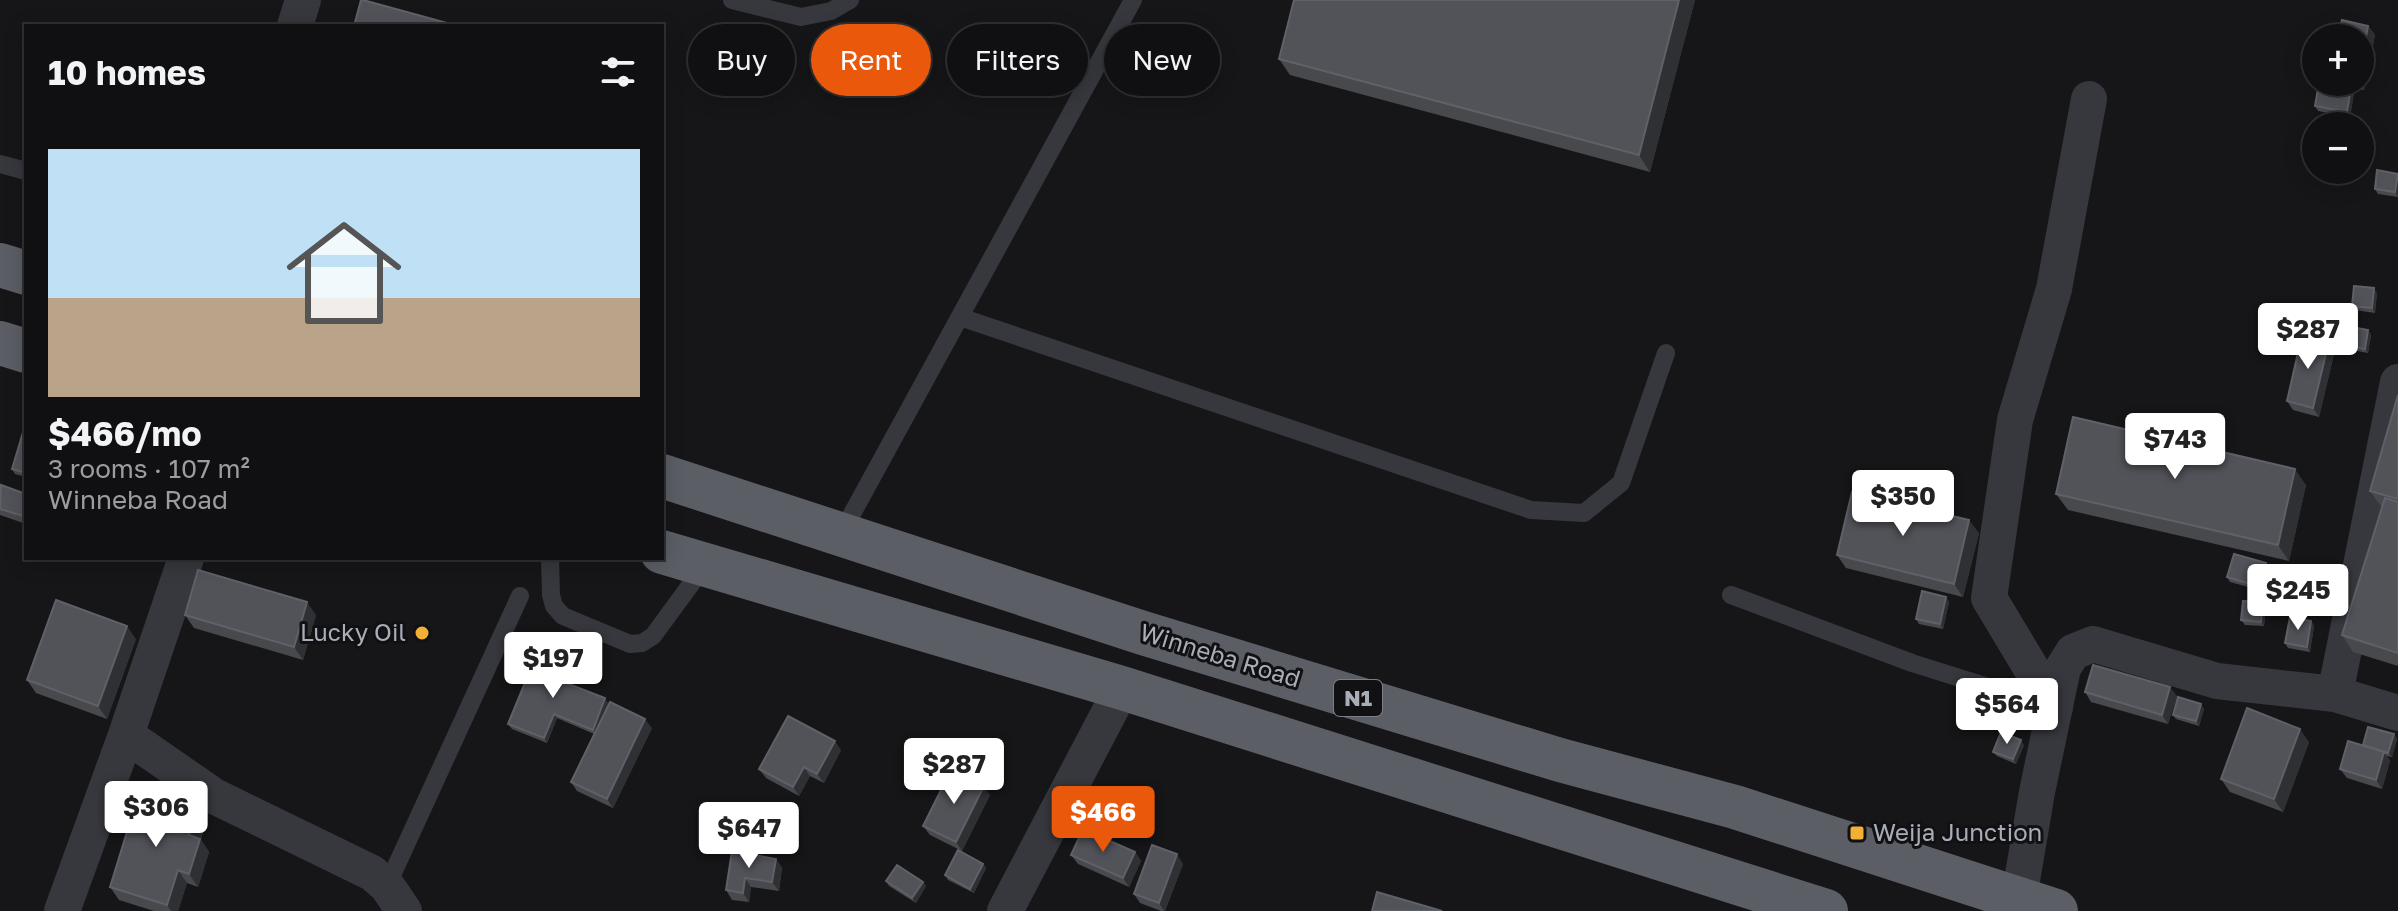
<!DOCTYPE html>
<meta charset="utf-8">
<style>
:root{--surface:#101012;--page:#1e1e20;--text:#f1f3f6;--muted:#9c9d9f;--line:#303032;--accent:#ea580c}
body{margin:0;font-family:"Golos Text",sans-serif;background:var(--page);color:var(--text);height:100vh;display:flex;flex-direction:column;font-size:30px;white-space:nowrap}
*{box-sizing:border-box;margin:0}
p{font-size:26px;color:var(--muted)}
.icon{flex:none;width:44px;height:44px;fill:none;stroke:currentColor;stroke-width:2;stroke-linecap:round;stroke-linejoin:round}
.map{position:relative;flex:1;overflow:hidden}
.panel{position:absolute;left:24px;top:24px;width:640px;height:536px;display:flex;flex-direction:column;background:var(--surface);border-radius:0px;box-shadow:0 4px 20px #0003,0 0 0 2px var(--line)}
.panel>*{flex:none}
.guide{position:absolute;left:688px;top:24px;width:760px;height:72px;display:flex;gap:16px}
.controls{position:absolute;left:2302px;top:24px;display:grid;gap:16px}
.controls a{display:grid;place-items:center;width:72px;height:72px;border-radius:50%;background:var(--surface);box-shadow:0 4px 20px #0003,0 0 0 2px var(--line);font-size:40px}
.price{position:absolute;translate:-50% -68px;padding:0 18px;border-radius:8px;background:#fff;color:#222;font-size:26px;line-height:52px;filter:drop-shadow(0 2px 4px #0008)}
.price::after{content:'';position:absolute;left:50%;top:48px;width:24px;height:18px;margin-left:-12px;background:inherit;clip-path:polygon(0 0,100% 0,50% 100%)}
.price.active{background:var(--accent);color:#fff}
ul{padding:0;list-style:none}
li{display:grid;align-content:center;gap:16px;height:424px;padding:0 24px}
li+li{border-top:2px solid var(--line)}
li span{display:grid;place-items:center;height:248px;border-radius:0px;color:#555}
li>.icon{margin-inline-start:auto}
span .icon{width:144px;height:144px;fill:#fffc;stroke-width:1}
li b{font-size:34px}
h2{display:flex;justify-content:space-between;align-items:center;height:96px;padding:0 24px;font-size:34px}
.tag{padding:0 28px;border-radius:36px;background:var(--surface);box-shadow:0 4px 20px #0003,0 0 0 2px var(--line);font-size:28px;line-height:72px}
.tag.active{background:var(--accent);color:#fff}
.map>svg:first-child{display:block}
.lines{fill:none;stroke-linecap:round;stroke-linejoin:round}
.service{stroke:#37383d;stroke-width:18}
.minor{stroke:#37383d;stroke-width:36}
.trunk{stroke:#5b5e65;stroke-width:44}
.wall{fill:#47494d}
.shaded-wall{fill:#2f3033}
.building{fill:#525359;stroke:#5f6168;stroke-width:2}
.poi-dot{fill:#f2b134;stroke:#111113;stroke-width:3}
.labels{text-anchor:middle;stroke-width:6;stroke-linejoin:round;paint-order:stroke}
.shield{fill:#111113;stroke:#7b7e86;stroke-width:2}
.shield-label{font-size:22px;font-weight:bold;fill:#a8adb8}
.poi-label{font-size:24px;fill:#a8adb8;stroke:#111113;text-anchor:end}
.street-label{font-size:24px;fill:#a8adb8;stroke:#111113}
</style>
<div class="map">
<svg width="2398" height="911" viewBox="0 0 2398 911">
<rect width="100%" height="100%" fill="#161618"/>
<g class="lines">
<path class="service" d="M732 0 801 17 831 11 850 0
M0 164 26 171
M960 317 1531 510 1584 513 1621 483 1666 353
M841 534 1133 0
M550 558 551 595 554 606 563 616 630 644 642 643 653 636 705 565
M1731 595 1912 663 2052 707
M387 886 520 596"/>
<path class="minor" d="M295 26 303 0
M2335 694 2398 382
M2055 708 1989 598 2015 420 2054 289 2089 99
M126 735 214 796 372 873 387 886 404 911
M2019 898 2037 792 2063 668 2073 652 2093 644 2217 681 2335 694 2398 713
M62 911 126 735 186 558
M1005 911 1122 688"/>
<path class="trunk" d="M0 265 26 273
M0 343 26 351
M662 476 1143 633 1560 760 1735 807 2056 911
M662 552 1122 688 1826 911"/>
</g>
<path class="wall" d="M1294 0H1695L1650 172 1290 75 1279 59Z
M2368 26 2375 35 2364 90 2338 85 2336 82H2360Z
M2354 93 2350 117 2318 111 2315 106Z
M2398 174V197L2378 194 2375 189Z
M2377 293 2375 313 2355 310 2352 306Z
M2368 330 2371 335 2368 353 2347 349 2343 345Z
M2335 350 2319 417 2293 410 2287 401Z
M2398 395V666L2353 652 2342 635 2382 508 2370 491Z
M26 430V477L15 474 12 469Z
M2306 485 2289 561 2068 510 2056 494Z
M0 489 26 494V524L0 515Z
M1979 533 1963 597 1846 568 1837 555Z
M2266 563 2269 568 2263 591 2230 582 2227 577Z
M1946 597 1949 602 1943 629 1919 624 1916 619Z
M2263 602 2266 607 2264 626 2245 625 2241 620Z
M185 615H316L303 660 194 628Z
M2311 621 2314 626 2310 652 2288 648 2285 643Z
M136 639 107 719 36 693 27 680Z
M571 670 574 675 570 684 608 703 603 716 652 728 613 808 577 791 571 782 594 734 557 718 547 743 512 729 508 724Z
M2085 692 2177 696 2168 724 2091 702Z
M2204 709 2199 726 2176 719 2173 715Z
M2394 734 2397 739 2392 757 2387 756 2390 761 2382 789 2347 778 2340 769 2363 745Z
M2309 742 2283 812 2230 792 2221 779Z
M2024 745 2016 764 1997 756 1993 752Z
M841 750 824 783 810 776 799 796 766 778 759 769Z
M990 795 962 851 930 835 923 826Z
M196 811 205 824 201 840 209 852 198 887 187 883 178 911H154L119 900 110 887Z
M1135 852 1141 861 1129 887 1078 864 1071 855Z
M776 859 782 868 779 891 751 887 749 902 732 900 726 890Z
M983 864 986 868 974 893 948 880 945 875Z
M1183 864 1165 911H1161L1140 903 1134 894Z
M886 881 923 882 926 886 916 903 889 886Z"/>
<path class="shaded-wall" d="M1679 0H1695L1650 172 1639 155Z
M2368 26 2375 35 2364 90 2358 82H2360V67Z
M2351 88 2354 93 2350 117 2347 112Z
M2398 174V197L2395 192Z
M2374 288 2377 293 2375 313 2372 308Z
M2368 330 2371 335 2368 353 2365 349Z
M2329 341 2335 350 2319 417 2313 408Z
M2295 469 2306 485 2289 561 2278 545Z
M1969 520 1979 533 1963 597 1954 584Z
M2266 563 2269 568 2263 591 2260 587Z
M1946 597 1949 602 1943 629 1940 624Z
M307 602 316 615 303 660 294 647Z
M2263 602 2266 607 2264 626 2261 622Z
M2311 621 2314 626 2310 652 2307 647Z
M127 626 136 639 107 719 98 706Z
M571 670 574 675 569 687 566 683Z
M2170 687 2177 696 2168 724 2162 715Z
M605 698 608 703 596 734 593 730Z
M2201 704 2204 709 2199 726 2196 721Z
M554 714 557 718 547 743 544 738Z
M645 719 652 728 613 808 607 799Z
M2300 729 2309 742 2283 812 2274 799Z
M2394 734 2397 739 2392 757 2388 753Z
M2021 740 2024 745 2016 764 2013 759Z
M835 741 841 750 824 783 817 774Z
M2384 752 2390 761 2382 789 2376 780Z
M804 767 810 776 799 796 793 787Z
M984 786 990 795 962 851 956 842Z
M196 811 205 824 201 840 209 852 198 887 189 874V835Z
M1135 852 1141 861 1129 887 1123 878Z
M1177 854 1183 864 1165 911H1164L1159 903Z
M776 859 782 868 779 891 772 882Z
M983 864 986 868 974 893 970 889Z
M178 870 187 883 178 911H171L167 905Z
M745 878 751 887 749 902 743 893Z
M923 882 926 886 916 903 912 898Z"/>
<path class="building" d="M361 0H363L458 26H354Z
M1294 0H1679L1639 155 1279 59Z
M2342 20 2368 26 2360 67V38H2338Z
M2319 83 2351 88 2347 112 2315 106Z
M2377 170 2398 174 2395 192 2375 189Z
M2354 286 2374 288 2372 308 2352 306Z
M2346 326 2368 330 2365 349 2343 345Z
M2302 335 2329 341 2313 408 2287 401Z
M2398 395V499L2370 491Z
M2073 417 2295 469 2278 545 2056 494Z
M24 429 26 430V473L12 469Z
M1 485 26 494V517L0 509Z
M1852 492 1969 520 1954 584 1837 555Z
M2385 498 2398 502V653L2342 635Z
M2234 554 2266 563 2260 587 2227 577Z
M198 570 307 602 294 647 185 615Z
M1922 591 1946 597 1940 624 1916 619Z
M56 600 127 626 98 706 27 680Z
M2243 601 2263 602 2261 622 2241 620Z
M2290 617 2311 621 2307 647 2285 643Z
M536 656 571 670 566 683 605 698 593 730 554 714 544 738 508 724Z
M2093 665 2170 687 2162 715 2085 692Z
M2178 697 2201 704 2196 721 2173 715Z
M610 702 645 719 607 799 571 782Z
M2247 708 2300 729 2274 799 2221 779Z
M788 716 835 741 817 774 804 767 793 787 759 769Z
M2368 727 2394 734 2388 753 2363 745Z
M2001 732 2021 740 2013 759 1993 752Z
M2348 741 2384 752 2376 780 2340 769Z
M951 770 984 786 956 842 923 826Z
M139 793 196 811 189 835 200 839 189 874 178 870 167 905 110 887Z
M1083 829 1135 852 1123 878 1071 855Z
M1152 845 1177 854 1159 903 1134 894Z
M958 850 983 864 970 889 945 875Z
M732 851 776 859 772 882 745 878 743 893 726 890Z
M897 865 923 882 912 898 886 881Z
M1377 892 1442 911H1372Z"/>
<g class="poi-dot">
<circle cx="422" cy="633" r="8"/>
<rect x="1849" y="825" width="16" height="16" rx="4"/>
</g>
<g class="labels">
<rect class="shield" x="1334" y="680" width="48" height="36" rx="6"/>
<g class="shield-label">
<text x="1358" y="706">N1</text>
</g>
<g class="poi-label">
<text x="406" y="641">Lucky Oil</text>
<text x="1873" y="841" text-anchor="start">Weija Junction</text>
</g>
<g class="street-label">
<text transform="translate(1220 656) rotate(17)" y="8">Winneba Road</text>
</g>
</g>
</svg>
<div class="controls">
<a>+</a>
<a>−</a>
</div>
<b class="price" style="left:2308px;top:371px">$287</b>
<b class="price" style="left:2175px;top:481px">$743</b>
<b class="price" style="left:1903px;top:538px">$350</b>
<b class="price" style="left:2298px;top:632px">$245</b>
<b class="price" style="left:553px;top:700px">$197</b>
<b class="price" style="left:2007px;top:746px">$564</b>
<b class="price" style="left:954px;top:806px">$287</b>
<b class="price" style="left:156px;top:849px">$306</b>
<b class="price active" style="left:1103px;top:854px">$466</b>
<b class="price" style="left:749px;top:870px">$647</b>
<div class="guide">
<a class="tag">Buy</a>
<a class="tag active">Rent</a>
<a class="tag">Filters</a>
<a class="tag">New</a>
</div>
<section class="panel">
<h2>10 homes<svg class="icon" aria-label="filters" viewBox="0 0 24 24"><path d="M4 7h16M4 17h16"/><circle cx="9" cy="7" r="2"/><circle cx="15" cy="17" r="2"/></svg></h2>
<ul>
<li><span style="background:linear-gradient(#bfe0f5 60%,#b9a48a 0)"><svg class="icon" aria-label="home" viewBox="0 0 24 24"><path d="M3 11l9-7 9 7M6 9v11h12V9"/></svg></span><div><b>$466/mo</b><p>3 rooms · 107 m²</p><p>Winneba Road</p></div></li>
</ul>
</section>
</div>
